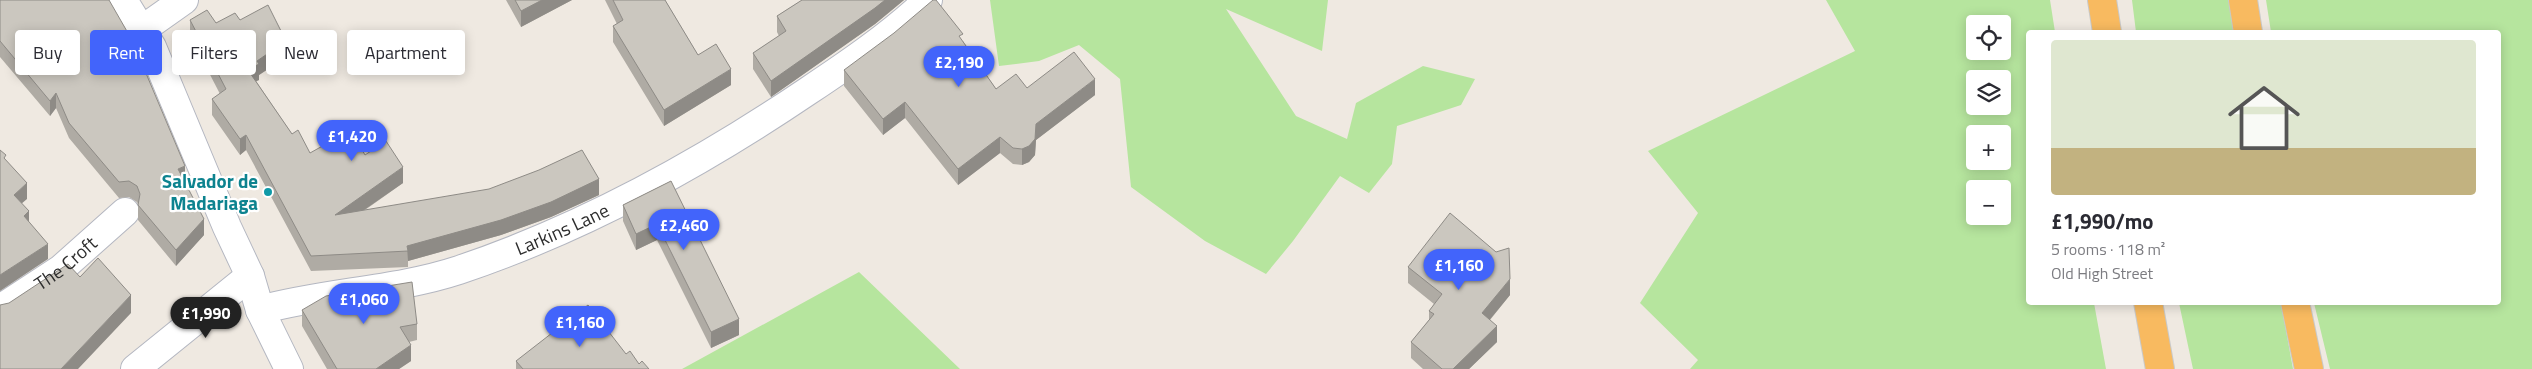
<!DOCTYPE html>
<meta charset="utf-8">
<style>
:root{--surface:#fff;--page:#f2f2f3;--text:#2b2b33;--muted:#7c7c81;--line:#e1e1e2;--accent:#4264fb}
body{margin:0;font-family:"Titillium Web",sans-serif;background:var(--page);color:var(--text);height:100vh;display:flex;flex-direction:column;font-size:19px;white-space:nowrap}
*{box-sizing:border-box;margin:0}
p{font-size:16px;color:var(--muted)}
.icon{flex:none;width:28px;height:28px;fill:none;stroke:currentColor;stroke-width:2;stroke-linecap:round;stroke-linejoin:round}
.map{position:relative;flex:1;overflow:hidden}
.panel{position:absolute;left:2026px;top:30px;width:475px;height:275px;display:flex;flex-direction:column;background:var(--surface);border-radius:5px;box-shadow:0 2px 12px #0003}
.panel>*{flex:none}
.hud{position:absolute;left:15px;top:30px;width:475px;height:45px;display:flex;gap:10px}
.controls{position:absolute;left:1966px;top:15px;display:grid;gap:10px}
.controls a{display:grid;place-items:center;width:45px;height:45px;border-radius:5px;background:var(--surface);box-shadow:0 2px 12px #0003;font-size:25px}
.price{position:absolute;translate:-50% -42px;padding:0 11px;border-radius:18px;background:var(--accent);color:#fff;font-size:16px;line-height:32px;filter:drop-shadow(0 1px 2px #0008)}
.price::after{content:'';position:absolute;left:50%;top:30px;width:15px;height:11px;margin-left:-8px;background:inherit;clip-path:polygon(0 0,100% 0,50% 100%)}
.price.selected{background:#222;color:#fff}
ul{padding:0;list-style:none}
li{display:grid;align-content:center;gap:10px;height:265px;padding:0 25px}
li+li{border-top:1px solid var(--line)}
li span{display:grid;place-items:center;height:155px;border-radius:5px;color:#555}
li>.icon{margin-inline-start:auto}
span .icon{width:90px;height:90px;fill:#fffc;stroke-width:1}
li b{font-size:21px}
.chip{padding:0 18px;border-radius:5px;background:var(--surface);box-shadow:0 2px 12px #0003;font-size:18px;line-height:45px}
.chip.selected{background:var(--accent);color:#fff}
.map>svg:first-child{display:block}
.green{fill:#b6e59e;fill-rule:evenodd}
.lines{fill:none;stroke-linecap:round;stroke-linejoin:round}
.minor-casing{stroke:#b4b7c1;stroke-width:30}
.trunk-casing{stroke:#c9c9c9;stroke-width:30}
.minor{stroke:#fff;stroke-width:28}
.trunk{stroke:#f8ba60;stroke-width:28}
.wall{fill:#afaba4}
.shaded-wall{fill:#8e8b86}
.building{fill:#cbc7bf;stroke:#8e8b86}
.culture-dot{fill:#0f9aa8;stroke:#fff;stroke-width:2}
.labels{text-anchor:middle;stroke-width:4.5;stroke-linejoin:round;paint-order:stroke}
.culture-label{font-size:19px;font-weight:bold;fill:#0d838f;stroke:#fff;text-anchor:end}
.street-label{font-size:19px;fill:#2e2e2e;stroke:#fff}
</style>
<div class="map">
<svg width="2532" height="369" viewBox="0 0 2532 369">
<rect width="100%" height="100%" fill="#efe9e1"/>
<path class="green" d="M990 0H1328L1322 51 1226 9 1296 116 1347 139 1356 103 1423 66 1475 79 1461 105 1397 126 1392 164 1369 193 1340 176 1293 241 1266 274 1205 241 1131 187 1120 79 1079 45 1039 61 999 66Z
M1826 0H2050L2055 32H2029V302L2094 303 2106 369H1690L1698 360 1640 303 1698 213 1648 151 1855 51ZM1975 24H2002V51H1975ZM1975 79H2002V106H1975ZM1975 134H2002V161H1975ZM1975 189H2002V216H1975Z
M2132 0H2229L2234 32H2136Z
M2266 0H2532V369H2330L2314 303 2499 302V32H2271Z
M859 272 960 369H682Z
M2179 303H2281L2293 369H2193Z"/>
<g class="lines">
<defs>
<g id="minor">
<path d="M123 0 152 47 227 227 250 276 260 310 289 369"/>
<path d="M143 29 184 0"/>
<path id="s1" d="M0 309 61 269 125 212"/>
<path id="s2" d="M260 310C326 292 395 291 459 270 584 228 700 164 808 91 850 63 891 35 928 0"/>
<path d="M135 369 250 276"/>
</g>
<path id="trunk" d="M2102 0 2107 32
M2243 0 2248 32
M2148 302 2160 369
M2295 302 2309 369"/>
</defs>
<use href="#minor" class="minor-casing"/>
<use href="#trunk" class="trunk-casing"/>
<use href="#minor" class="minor"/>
<use href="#trunk" class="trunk"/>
</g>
<path class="wall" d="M0 0 185 181H184L204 235 176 266 138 220V204L137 202 129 197 119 198 69 138 56 108 50 116 0 57Z
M506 0H572L521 27Z
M605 0H665L698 55 731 85 664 126 613 42V26L617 24Z
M802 0H904L875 24 771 97 753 69V53L779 36 777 32V16Z
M190 20 216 23 240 20 286 57 259 75V80L256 81 292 134 310 153 365 155 403 183 365 210 599 195 551 217 501 235 408 261V267L311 271 246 150 240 155 212 115V99L220 94 190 36Z
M963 41 996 89 1027 88 1095 95 1036 140 1035 155 1029 162 1022 165 1013 164 1000 153 958 185 905 118 883 135 844 86V70Z
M671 181 739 335 711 348 657 240 636 250 623 221V205Z
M1408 267 1510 295 1490 320 1497 342 1469 369H1423L1411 358V342L1429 320V311L1434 304 1408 283Z
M302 310 417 324V340L409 342 411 361 399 369H327L302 326Z
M626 354 639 364 649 369H516V361Z"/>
<path class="shaded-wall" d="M542 0H572L521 27V11Z
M885 0H904L875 24 771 97V81Z
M286 41V57L259 75V80L248 85V70L257 61Z
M731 69V85L664 126V110Z
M1095 79V95L1036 140 1035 155 1029 162 1022 165V149L1036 124Z
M56 93V108L50 116V101Z
M905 102V118L883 135V119Z
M246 135V150L240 155V139Z
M1000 137V153L958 185V169Z
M185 166V181L178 184V169Z
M403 167V183L335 230V215Z
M599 179V195L551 217 501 235 408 261 407 246Z
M27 183V199L14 210V195Z
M29 211V227L24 216Z
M204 219V235L176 266V250Z
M657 224V240L636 250V234Z
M48 244V259L0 291V275Z
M1510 279V295L1482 329V313Z
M131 295V313L78 369H61Z
M739 319V335L711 348V332Z
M1497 326V342L1469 369H1453Z
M411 345V361L399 369H376Z"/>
<path class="building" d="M0 0H109L132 40 185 166 178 169 204 219 176 250 138 205 140 194 137 186 129 181 119 182 69 123 56 93 50 101 0 41Z
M515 0H542L521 11Z
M613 0H665L698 55 716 44 731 69 664 110 613 26 623 20Z
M802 0H885L875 8 771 81 753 53 786 31 777 16Z
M933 0H936L963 34 959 36 996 89 1016 74 1027 88 1074 52 1095 79 1036 124 1035 139 1029 146 1022 149 1013 148 1000 137 958 169 905 102 883 119 844 70 894 33Z
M268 5 286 41 257 61 259 64 248 70 292 134 298 130 310 153 351 130 365 155 386 141 403 167 335 215 489 189 539 170 582 150 599 179 551 202 501 220 407 246 408 251 311 256 246 135 240 139 212 99 226 89 190 20 207 10 216 23 235 13 240 20Z
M0 150 6 155 4 158 27 183 14 195 29 211 24 216 48 244 0 275Z
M671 181 739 319 711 332 657 224 636 234 623 205Z
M1450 213 1496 252 1509 248 1510 279 1482 313 1497 326 1453 369H1442L1411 342 1434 314 1429 311 1442 294 1408 267Z
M98 258 131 295 61 369H0V305L9 303 68 264 80 277Z
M412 282 417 324 400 327 411 345 376 369H337L302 310 326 296Z
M588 305 626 354 630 351 639 364 642 361 649 369H523L516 361Z"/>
<circle class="culture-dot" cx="268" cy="192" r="5"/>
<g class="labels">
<g class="culture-label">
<text x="258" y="188">Salvador de<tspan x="258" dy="22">Madariaga</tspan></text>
</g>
<g class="street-label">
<text dy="7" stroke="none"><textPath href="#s2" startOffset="314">Larkins Lane</textPath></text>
<text dy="7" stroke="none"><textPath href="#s1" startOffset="80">The Croft</textPath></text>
</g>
</g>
</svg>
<div class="controls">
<a><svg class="icon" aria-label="locate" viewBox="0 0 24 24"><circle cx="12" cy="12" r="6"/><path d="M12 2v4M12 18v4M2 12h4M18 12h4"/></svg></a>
<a><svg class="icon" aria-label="layers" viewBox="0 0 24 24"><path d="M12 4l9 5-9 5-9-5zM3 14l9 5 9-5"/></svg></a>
<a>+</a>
<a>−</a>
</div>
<b class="price" style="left:959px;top:88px">£2,190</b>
<b class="price" style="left:352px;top:162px">£1,420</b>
<b class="price" style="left:684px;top:251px">£2,460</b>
<b class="price" style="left:1459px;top:291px">£1,160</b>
<b class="price" style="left:364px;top:325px">£1,060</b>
<b class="price selected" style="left:206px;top:339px">£1,990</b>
<b class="price" style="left:580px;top:348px">£1,160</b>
<div class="hud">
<a class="chip">Buy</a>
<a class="chip selected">Rent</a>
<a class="chip">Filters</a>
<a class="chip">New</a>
<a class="chip">Apartment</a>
</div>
<section class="panel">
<ul>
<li><span style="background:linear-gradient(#dfe7d0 70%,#c2b280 0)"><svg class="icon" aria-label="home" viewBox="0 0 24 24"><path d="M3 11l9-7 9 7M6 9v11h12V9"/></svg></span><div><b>£1,990/mo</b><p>5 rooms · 118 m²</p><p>Old High Street</p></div></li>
</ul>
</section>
</div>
